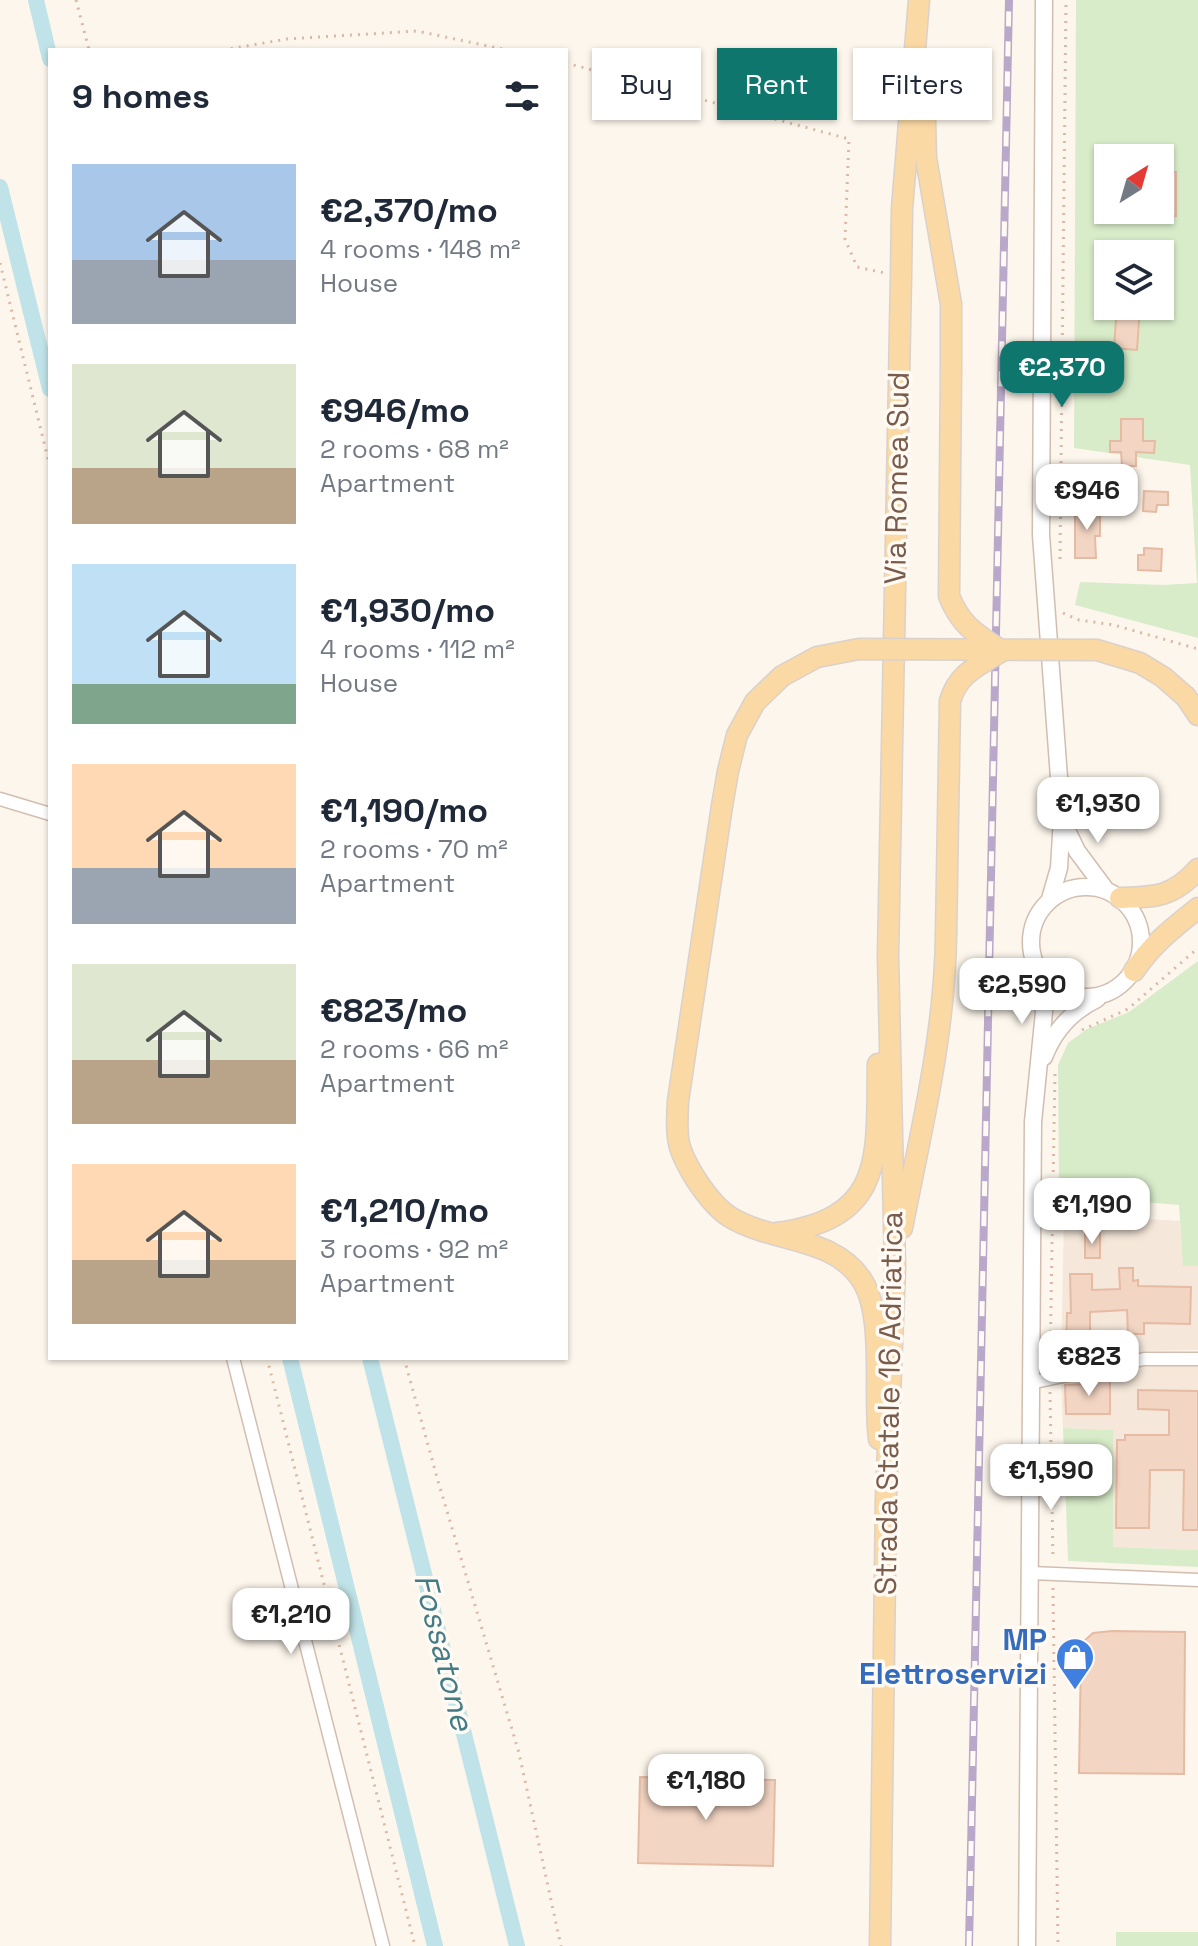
<!DOCTYPE html>
<meta charset="utf-8">
<style>
:root{--surface:#fff;--page:#f2f2f3;--text:#1f2937;--muted:#747a83;--accent:#0f766e}
body{margin:0;font-family:"Space Grotesk",sans-serif;background:var(--page);color:var(--text);height:100vh;display:flex;flex-direction:column;font-size:30px;white-space:nowrap}
*{box-sizing:border-box;margin:0}
p{font-size:26px;color:var(--muted)}
.icon{flex:none;width:44px;height:44px;fill:none;stroke:currentColor;stroke-width:2;stroke-linecap:round;stroke-linejoin:round}
.map{position:relative;flex:1;overflow:hidden}
.drawer{position:absolute;left:48px;top:48px;width:520px;height:1312px;display:flex;flex-direction:column;background:var(--surface);border-radius:0px;box-shadow:0 2px 6px #0004}
.drawer>*{flex:none}
.guide{position:absolute;left:592px;top:48px;width:486px;height:72px;display:flex;gap:16px}
.needle{width:52px;rotate:37deg}
.controls{position:absolute;left:1094px;top:144px;display:grid;gap:16px}
.controls a{display:grid;place-items:center;width:80px;height:80px;border-radius:0px;background:var(--surface);box-shadow:0 2px 6px #0004;font-size:40px}
.price{position:absolute;translate:-50% -68px;padding:0 18px;border-radius:16px;background:#fff;color:#222;font-size:26px;line-height:52px;filter:drop-shadow(0 2px 4px #0008)}
.price::after{content:'';position:absolute;left:50%;top:48px;width:24px;height:18px;margin-left:-12px;background:inherit;clip-path:polygon(0 0,100% 0,50% 100%)}
.price.on{background:var(--accent);color:#fff}
ul{padding:0;list-style:none}
li{display:flex;align-items:center;gap:24px;height:200px;padding:0 24px}
li span{display:grid;place-items:center;flex:none;width:224px;height:160px;border-radius:0px;color:#555}
li>.icon{margin-inline-start:auto}
span .icon{width:96px;height:96px;fill:#fffc;stroke-width:1}
li b{font-size:34px}
h2{display:flex;justify-content:space-between;align-items:center;height:96px;padding:0 24px;font-size:34px}
.tag{padding:0 28px;border-radius:0px;background:var(--surface);box-shadow:0 2px 6px #0004;font-size:28px;line-height:72px}
.tag.on{background:var(--accent);color:#fff}
.map>svg:first-child{display:block}
.residential{fill:#f5e8da}
.green{fill:#d8ecc9;fill-rule:evenodd}
.lines{fill:none;stroke-linecap:round;stroke-linejoin:round}
.canal{stroke:#bfe3e8;stroke-width:16}
.building{fill:#f3d5c3;stroke:#e6bba3;stroke-width:2}
.minor-casing{stroke:#d1beb0;stroke-width:15}
.tertiary-casing{stroke:#d1beb0;stroke-width:19}
.primary-casing{stroke:#dad1cd;stroke-width:23}
.path{stroke:#d9b8a5;stroke-width:3;stroke-dasharray:2 6;stroke-linecap:butt}
.minor{stroke:#fff;stroke-width:12}
.tertiary{stroke:#fff;stroke-width:16}
.primary{stroke:#fbd9a5;stroke-width:20}
.rail-casing{stroke:#b9a8c9;stroke-width:8}
.rail{stroke:#fffaf3;stroke-width:5;stroke-dasharray:15;stroke-linecap:butt}
.primary-bridge-casing{stroke:#dad1cd;stroke-width:23;stroke-linecap:butt}
.primary-bridge{stroke:#fbd9a5;stroke-width:20}
.labels{text-anchor:middle;stroke-width:7;stroke-linejoin:round;paint-order:stroke}
.street-label{font-size:30px;fill:#7a5c4d;stroke:#fffaf3}
.shop-label{font-size:30px;font-weight:bold;fill:#366cbe;stroke:#fffaf3;text-anchor:end}
.water-label{font-size:32px;font-style:italic;fill:#437c86;stroke:#fffaf3}
</style>
<div class="map">
<svg width="1198" height="1946" viewBox="0 0 1198 1946">
<rect width="100%" height="100%" fill="#fdf6ec"/>
<path class="residential" d="M1064 1214 1180 1221 1183 1266H1198V1350L1146 1351 1061 1366Z
M1144 1363H1198V1550L1112 1547 1113 1430 1063 1428 1061 1380Z"/>
<path class="green" d="M1076 0H1198V638L1075 605 1080 582 1163 585 1197 583 1190 465 1074 448ZM1108 158H1160V210H1108ZM1108 254H1160V306H1108Z
M1198 961V1266H1183L1179 1205 1059 1195 1058 1065 1068 1043 1087 1029 1129 1012Z
M1063 1428 1113 1430V1547L1198 1550V1567L1068 1561Z
M1116 1932H1198V1946H1116Z"/>
<g class="lines">
<path class="canal" d="M36 0 50 59
M0 187 50 389
M290 1358 435 1946
M370 1358 517 1946"/>
</g>
<path class="building" d="M1160 172H1176V216L1160 217Z
M1117 306H1140L1137 350 1114 348Z
M1121 419H1143V441H1155L1154 453 1136 452V466H1122L1121 452H1110V441H1121Z
M1144 491 1168 492V505H1157L1156 512 1143 511Z
M1075 508H1100V536H1095L1096 558H1075Z
M1144 548 1162 549 1161 571 1138 570V555H1144Z
M1085 1233H1100V1258H1085Z
M1119 1268H1133V1281L1138 1280V1286L1191 1287 1190 1324 1144 1323V1334H1128L1127 1310 1090 1312V1348H1066L1067 1313H1071L1070 1274H1092V1290L1120 1289Z
M1110 1378V1414H1066L1065 1385 1088 1384V1380Z
M1138 1390 1198 1391V1530H1183L1184 1470H1150L1149 1528H1116L1117 1440H1125V1435H1169V1410L1138 1409Z
M1112 1631 1185 1632 1184 1774 1079 1773 1081 1655 1083 1642 1093 1633Z
M640 1777 775 1780 773 1866 638 1863Z"/>
<g class="lines">
<defs>
<path id="minor" d="M0 799 50 814
M233 1358 383 1946
M1030 1383 1144 1359H1198
M1031 1573 1198 1580"/>
<path id="tertiary" d="M1044 0 1041 535 1062 818 1059 868 1050 899
M1062 820 1077 851 1106 890
M1031 942a55 55 0 1 1 110 0a55 55 0 1 1-110 0Z
M1044 1057C1054 1031 1072 1011 1097 999
M1027 1946 1033 1122 1044 1012 1042 977"/>
<path id="primary" d="M924 82 926 158 951 304V367
M1186 697 1198 715
M722 806 678 1101C676 1139 676 1148 697 1181 705 1193 717 1209 730 1217 772 1243 836 1236 863 1282 885 1318 873 1396 879 1439
M1120 898C1156 897 1173 897 1198 869
M1134 971C1151 945 1174 927 1198 908
M902 1228C921 1131 945 1034 946 935
M777 1233C888 1218 876 1153 878 1064
M880 1946 886 1498 895 1268 888 956 901 276 902 209 919 0"/>
</defs>
<use href="#minor" class="minor-casing"/>
<use href="#tertiary" class="tertiary-casing"/>
<use href="#primary" class="primary-casing"/>
<path class="path" d="M76 0 89 50
M223 50 287 39 417 31 507 50
M566 63 849 139 845 239 857 267 885 273
M0 263 50 467
M1060 559 1066 0
M1063 613 1079 620 1114 625 1198 649
M1082 1030 1128 1009 1198 948
M267 1358 415 1946
M404 1358 438 1481 519 1753 561 1946
M1050 1364 1055 1072
M1050 1392 1053 1560
M1053 1588 1058 1946"/>
<use href="#minor" class="minor"/>
<use href="#tertiary" class="tertiary"/>
<use href="#primary" class="primary"/>
<defs>
<path id="rail" d="M969 1946 1009 0"/>
</defs>
<use href="#rail" class="rail-casing"/>
<use href="#rail" class="rail"/>
<defs>
<path id="primary-bridge" d="M951 367 949 596C961 626 976 634 1002 651
M722 806 728 771 737 735 755 702 782 676 817 657 859 649 1097 650 1140 663 1163 677 1186 697
M946 935 950 701C958 673 978 666 1002 651"/>
</defs>
<use href="#primary-bridge" class="primary-bridge-casing"/>
<use href="#primary-bridge" class="primary-bridge"/>
</g>
<defs>
<symbol id="shop-pin" viewBox="-11 -11 22 30"><path d="M0 17L-7.5 6A9.5 9.5 0 1 1 7.5 6Z" fill="#3f7fe0" stroke="#fffaf3"/><path d="M-5-2.5h2.3a2.7 3.5 0 0 1 5.4 0H5L5.5 6h-11ZM-1.5-2.5h3a1.5 2.3 0 0 0-3 0Z" fill="#fff"/></symbol>
</defs>
<g fill-rule="evenodd">
<use href="#shop-pin" x="1053" y="1635" width="44" height="60"/>
</g>
<g class="labels">
<g class="street-label">
<text transform="translate(897 478) rotate(-89)" y="10">Via Romea Sud</text>
<text transform="translate(889 1403) rotate(-89)" y="10">Strada Statale 16 Adriatica</text>
</g>
<g class="shop-label">
<text x="1047" y="1650">MP<tspan x="1047" dy="34">Elettroservizi</tspan></text>
</g>
<g class="water-label">
<text transform="translate(444 1652) rotate(76)" y="11">Fossatone</text>
</g>
</g>
</svg>
<div class="controls">
<a><svg class="needle" viewBox="-14 -14 28 28"><path d="M0-13l5 13h-10z" fill="#e53935"/><path d="M0 13l5-13h-10z" fill="#747a83"/></svg></a>
<a><svg class="icon" aria-label="layers" viewBox="0 0 24 24"><path d="M12 4l9 5-9 5-9-5zM3 14l9 5 9-5"/></svg></a>
</div>
<b class="price on" style="left:1062px;top:409px">€2,370</b>
<b class="price" style="left:1087px;top:532px">€946</b>
<b class="price" style="left:1098px;top:845px">€1,930</b>
<b class="price" style="left:1022px;top:1026px">€2,590</b>
<b class="price" style="left:1092px;top:1246px">€1,190</b>
<b class="price" style="left:1089px;top:1398px">€823</b>
<b class="price" style="left:1051px;top:1512px">€1,590</b>
<b class="price" style="left:291px;top:1656px">€1,210</b>
<b class="price" style="left:706px;top:1822px">€1,180</b>
<div class="guide">
<a class="tag">Buy</a>
<a class="tag on">Rent</a>
<a class="tag">Filters</a>
</div>
<section class="drawer">
<h2>9 homes<svg class="icon" aria-label="filters" viewBox="0 0 24 24"><path d="M4 7h16M4 17h16"/><circle cx="9" cy="7" r="2"/><circle cx="15" cy="17" r="2"/></svg></h2>
<ul>
<li><span style="background:linear-gradient(#a9c7e8 60%,#9aa5b1 0)"><svg class="icon" aria-label="home" viewBox="0 0 24 24"><path d="M3 11l9-7 9 7M6 9v11h12V9"/></svg></span><div><b>€2,370/mo</b><p>4 rooms · 148 m²</p><p>House</p></div></li>
<li><span style="background:linear-gradient(#dfe7d0 65%,#b9a48a 0)"><svg class="icon" aria-label="home" viewBox="0 0 24 24"><path d="M3 11l9-7 9 7M6 9v11h12V9"/></svg></span><div><b>€946/mo</b><p>2 rooms · 68 m²</p><p>Apartment</p></div></li>
<li><span style="background:linear-gradient(#bfe0f5 75%,#7fa58c 0)"><svg class="icon" aria-label="home" viewBox="0 0 24 24"><path d="M3 11l9-7 9 7M6 9v11h12V9"/></svg></span><div><b>€1,930/mo</b><p>4 rooms · 112 m²</p><p>House</p></div></li>
<li><span style="background:linear-gradient(#ffd9b3 65%,#9aa5b1 0)"><svg class="icon" aria-label="home" viewBox="0 0 24 24"><path d="M3 11l9-7 9 7M6 9v11h12V9"/></svg></span><div><b>€1,190/mo</b><p>2 rooms · 70 m²</p><p>Apartment</p></div></li>
<li><span style="background:linear-gradient(#dfe7d0 60%,#b9a48a 0)"><svg class="icon" aria-label="home" viewBox="0 0 24 24"><path d="M3 11l9-7 9 7M6 9v11h12V9"/></svg></span><div><b>€823/mo</b><p>2 rooms · 66 m²</p><p>Apartment</p></div></li>
<li><span style="background:linear-gradient(#ffd9b3 60%,#b9a48a 0)"><svg class="icon" aria-label="home" viewBox="0 0 24 24"><path d="M3 11l9-7 9 7M6 9v11h12V9"/></svg></span><div><b>€1,210/mo</b><p>3 rooms · 92 m²</p><p>Apartment</p></div></li>
</ul>
</section>
</div>
